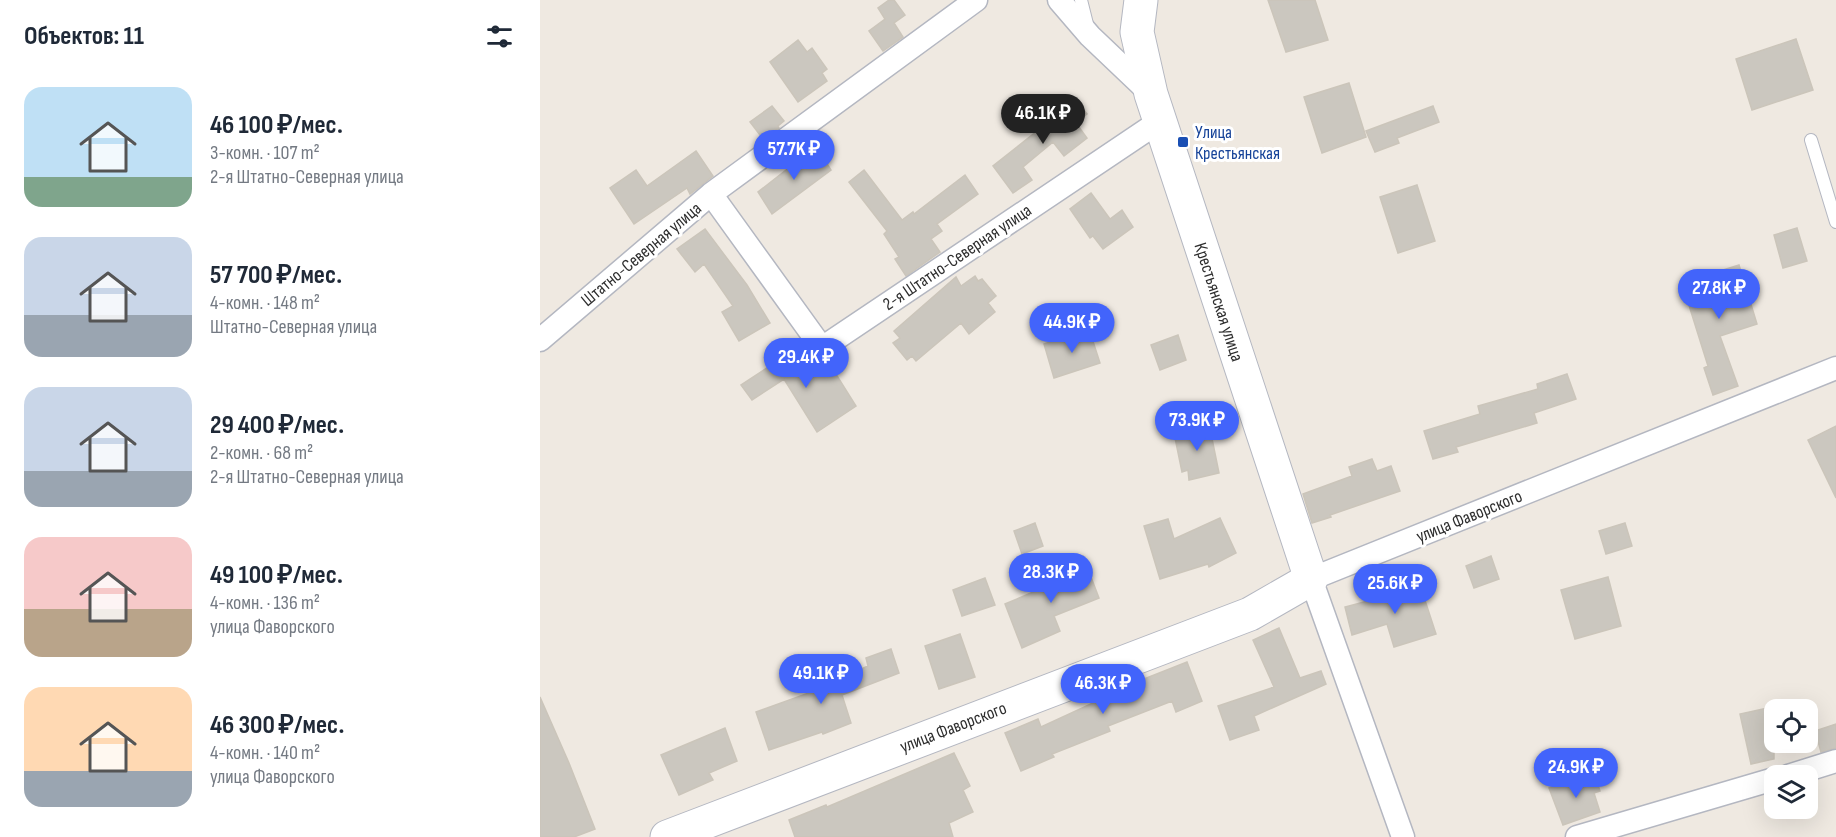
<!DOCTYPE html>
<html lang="ru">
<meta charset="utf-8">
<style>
:root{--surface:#fff;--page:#f6f6f7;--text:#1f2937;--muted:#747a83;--accent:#4264fb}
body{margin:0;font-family:"Sofia Sans Condensed",sans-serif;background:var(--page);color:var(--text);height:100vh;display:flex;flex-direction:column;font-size:22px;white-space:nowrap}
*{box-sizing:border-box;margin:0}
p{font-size:20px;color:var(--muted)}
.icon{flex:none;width:33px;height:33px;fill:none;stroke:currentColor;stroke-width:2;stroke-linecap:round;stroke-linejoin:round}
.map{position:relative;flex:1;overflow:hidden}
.side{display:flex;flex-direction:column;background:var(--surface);width:540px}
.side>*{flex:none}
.buttons{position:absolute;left:1224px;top:699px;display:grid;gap:12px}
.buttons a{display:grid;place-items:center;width:54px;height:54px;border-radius:12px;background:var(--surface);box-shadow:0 6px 24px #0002;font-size:30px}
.price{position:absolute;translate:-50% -51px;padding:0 14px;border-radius:21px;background:var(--accent);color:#fff;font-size:20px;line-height:39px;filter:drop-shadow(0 2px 3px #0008)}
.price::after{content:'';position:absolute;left:50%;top:36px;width:18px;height:14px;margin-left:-9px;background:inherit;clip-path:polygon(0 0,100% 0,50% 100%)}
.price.on{background:#222;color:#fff}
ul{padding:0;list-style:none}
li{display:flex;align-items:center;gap:18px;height:150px;padding:0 24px}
li span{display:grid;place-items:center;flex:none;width:168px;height:120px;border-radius:18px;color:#555}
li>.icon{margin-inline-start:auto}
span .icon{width:72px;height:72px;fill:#fffc;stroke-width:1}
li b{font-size:26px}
h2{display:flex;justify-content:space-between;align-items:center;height:72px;padding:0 24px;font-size:26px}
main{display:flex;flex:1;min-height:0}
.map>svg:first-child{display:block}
.building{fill:#cbc7bf;stroke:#cbc5ba;stroke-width:1.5}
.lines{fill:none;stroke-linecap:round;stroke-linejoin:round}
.lane-casing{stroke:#b4b7c1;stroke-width:14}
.street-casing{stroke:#b4b7c1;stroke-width:25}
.secondary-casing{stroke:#b4b7c1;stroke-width:35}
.lane{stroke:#fff;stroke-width:12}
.street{stroke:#fff;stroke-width:22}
.secondary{stroke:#fff;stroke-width:33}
.transit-dot{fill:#1a4fb4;stroke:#fff;stroke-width:2}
.labels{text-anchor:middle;stroke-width:6;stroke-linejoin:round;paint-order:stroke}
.transit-label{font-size:18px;fill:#164399;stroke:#fff;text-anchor:start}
.street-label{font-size:18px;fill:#2e2e2e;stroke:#fff}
</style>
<main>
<section class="side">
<h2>Объектов: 11<svg class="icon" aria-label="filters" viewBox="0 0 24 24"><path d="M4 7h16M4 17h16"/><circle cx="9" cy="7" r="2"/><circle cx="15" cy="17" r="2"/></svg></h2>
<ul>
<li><span style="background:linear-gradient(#bfe0f5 75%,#7fa58c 0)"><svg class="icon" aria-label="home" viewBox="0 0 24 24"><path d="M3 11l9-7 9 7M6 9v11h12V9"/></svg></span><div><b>46 100 ₽/мес.</b><p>3-комн. · 107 m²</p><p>2-я Штатно-Северная улица</p></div></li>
<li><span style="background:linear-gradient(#c9d6e8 65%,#9aa5b1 0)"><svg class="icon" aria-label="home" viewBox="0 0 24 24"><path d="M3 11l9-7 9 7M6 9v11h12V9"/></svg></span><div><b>57 700 ₽/мес.</b><p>4-комн. · 148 m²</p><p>Штатно-Северная улица</p></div></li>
<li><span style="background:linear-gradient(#c9d6e8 70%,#9aa5b1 0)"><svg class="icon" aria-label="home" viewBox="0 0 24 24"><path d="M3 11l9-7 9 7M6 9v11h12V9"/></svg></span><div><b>29 400 ₽/мес.</b><p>2-комн. · 68 m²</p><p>2-я Штатно-Северная улица</p></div></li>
<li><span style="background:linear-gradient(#f6c9c9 60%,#b9a48a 0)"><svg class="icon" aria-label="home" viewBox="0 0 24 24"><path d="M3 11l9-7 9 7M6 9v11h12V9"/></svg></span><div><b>49 100 ₽/мес.</b><p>4-комн. · 136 m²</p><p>улица Фаворского</p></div></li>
<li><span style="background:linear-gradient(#ffd9b3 70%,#9aa5b1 0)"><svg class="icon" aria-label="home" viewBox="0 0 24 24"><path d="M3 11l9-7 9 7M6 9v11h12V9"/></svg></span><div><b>46 300 ₽/мес.</b><p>4-комн. · 140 m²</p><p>улица Фаворского</p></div></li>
</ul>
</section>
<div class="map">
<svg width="1296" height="837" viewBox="0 0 1296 837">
<rect width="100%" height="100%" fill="#efe9e1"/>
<path class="building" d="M349 0H354L365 15 354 23 363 37 343 51 329 31 345 19 338 8Z
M728 0H775L788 40 746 52Z
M1256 39 1273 90 1212 110 1196 59Z
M258 40 267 52 272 48 287 69 282 73 287 81 258 102 230 62Z
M809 83 826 137 782 153 764 97Z
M536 101 547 114 536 123 547 138 524 156 513 142 483 167 492 180 473 193 453 166 502 127 500 124 523 107 525 109Z
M232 106 244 121 238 126 239 128 223 139 210 122Z
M893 106 899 122 857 138 859 143 835 152 826 131Z
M156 151 173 176 150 194 147 188 94 224 70 188 96 170 107 186Z
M269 152 274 159 281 154 291 170 232 214 218 192Z
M324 170 362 220 373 212 374 214 425 175 438 194 397 224 402 231 391 239 400 252 366 276 355 259 359 257 344 234 347 231 309 182Z
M877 185 895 241 858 253 840 197Z
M551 193 570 219 582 210 593 227 563 249 553 236 550 238 530 209Z
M1257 228 1267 261 1243 268 1234 235Z
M165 229 207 285 230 323 199 341 182 312 193 306 164 264 155 272 137 249Z
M1199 265 1217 324 1180 336 1198 386 1173 395 1164 368 1168 366 1142 283Z
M435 276 438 281 442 279 456 296 448 303 455 312 429 334 421 323 376 361 372 356 367 360 353 343 360 338 354 331 416 277 421 286Z
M549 329 560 363 514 378 504 344Z
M638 335 646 360 620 370 611 345Z
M256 349 272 374 289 363 316 406 277 432 244 379 212 400 201 385Z
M1027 374 1036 399 994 413 997 423 916 447 918 452 893 459 884 431 940 414 938 406 998 389 997 384Z
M669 424 679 473 649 480 648 470 642 472 634 433Z
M1296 426V498L1268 440Z
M832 459 837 471 851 466 860 491 790 515 791 517 772 523 763 494 812 476 809 467Z
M680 518 696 553 669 567 668 564 620 579 604 526 628 519 634 539Z
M495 523 503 546 482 554 474 531Z
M1085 523 1092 546 1066 554 1059 531Z
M543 556 559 598 514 616 520 631 482 648 465 604 526 578 522 566Z
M951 556 959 579 934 588 926 566Z
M1068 577 1081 626 1035 639 1021 590Z
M445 578 455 605 422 616 413 590Z
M879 582 896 634 854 647 847 624 812 635 805 607 839 598 838 595Z
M739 628 760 678 781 671 786 684 714 716 719 730 690 740 678 706 734 687 713 640Z
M420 634 435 677 399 689 385 646Z
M351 649 359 673 302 695 311 723 283 734 282 732 229 750 216 712 280 689V687L328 666 326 658Z
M647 662 662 701 636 712 632 701 568 726 570 731 512 754 514 757 481 771 465 733 498 719 501 727 577 692 575 687 603 676 604 679Z
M0 697 29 763 55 829 34 837H0Z
M1228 708 1234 740V759L1211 764 1200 714Z
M1296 724V748L1281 752 1275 731Z
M185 728 197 761 169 773 173 780 139 795 121 755Z
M414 753 430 786 423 790 433 812 409 823 413 837H255L249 820 286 805 287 807Z
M1054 773 1060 791 1054 793 1060 812 1023 825 1009 788Z"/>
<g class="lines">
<defs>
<path id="lane" d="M541 0 548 28
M1271 140 1296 222"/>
<path id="street" d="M519 0 550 36 611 94
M171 194 282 348 620 121
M0 340 171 194 436 0
M1248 776 1296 761
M863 837 771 579 1296 368
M1037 837 1234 779"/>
<path id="secondary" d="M127 837 710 614 771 579 611 94 597 32 601 0"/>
</defs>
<use href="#lane" class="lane-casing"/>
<use href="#street" class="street-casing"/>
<use href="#secondary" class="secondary-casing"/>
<use href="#lane" class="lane"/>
<use href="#street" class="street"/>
<use href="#secondary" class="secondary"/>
</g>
<rect class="transit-dot" x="637" y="136" width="12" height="12" rx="3"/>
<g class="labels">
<g class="transit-label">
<text x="655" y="138">Улица<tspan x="655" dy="21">Крестьянская</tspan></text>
</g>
<g class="street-label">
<text transform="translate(101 254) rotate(-40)" y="6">Штатно-Северная улица</text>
<text transform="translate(417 257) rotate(-34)" y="6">2-я Штатно-Северная улица</text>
<text transform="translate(679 302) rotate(72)" y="6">Крестьянская улица</text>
<text transform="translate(929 516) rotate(-22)" y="6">улица Фаворского</text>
<text transform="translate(413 727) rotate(-21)" y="6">улица Фаворского</text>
</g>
</g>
</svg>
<div class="buttons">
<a><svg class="icon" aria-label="locate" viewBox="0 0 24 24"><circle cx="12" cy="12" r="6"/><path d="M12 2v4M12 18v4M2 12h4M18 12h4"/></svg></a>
<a><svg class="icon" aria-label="layers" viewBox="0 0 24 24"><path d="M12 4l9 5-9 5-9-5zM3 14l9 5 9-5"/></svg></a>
</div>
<b class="price on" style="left:503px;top:145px">46.1K ₽</b>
<b class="price" style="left:254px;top:181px">57.7K ₽</b>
<b class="price" style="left:1179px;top:320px">27.8K ₽</b>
<b class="price" style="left:532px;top:354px">44.9K ₽</b>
<b class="price" style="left:266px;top:389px">29.4K ₽</b>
<b class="price" style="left:657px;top:452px">73.9K ₽</b>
<b class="price" style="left:511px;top:604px">28.3K ₽</b>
<b class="price" style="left:855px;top:615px">25.6K ₽</b>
<b class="price" style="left:281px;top:705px">49.1K ₽</b>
<b class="price" style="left:563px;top:715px">46.3K ₽</b>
<b class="price" style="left:1036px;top:799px">24.9K ₽</b>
</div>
</main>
